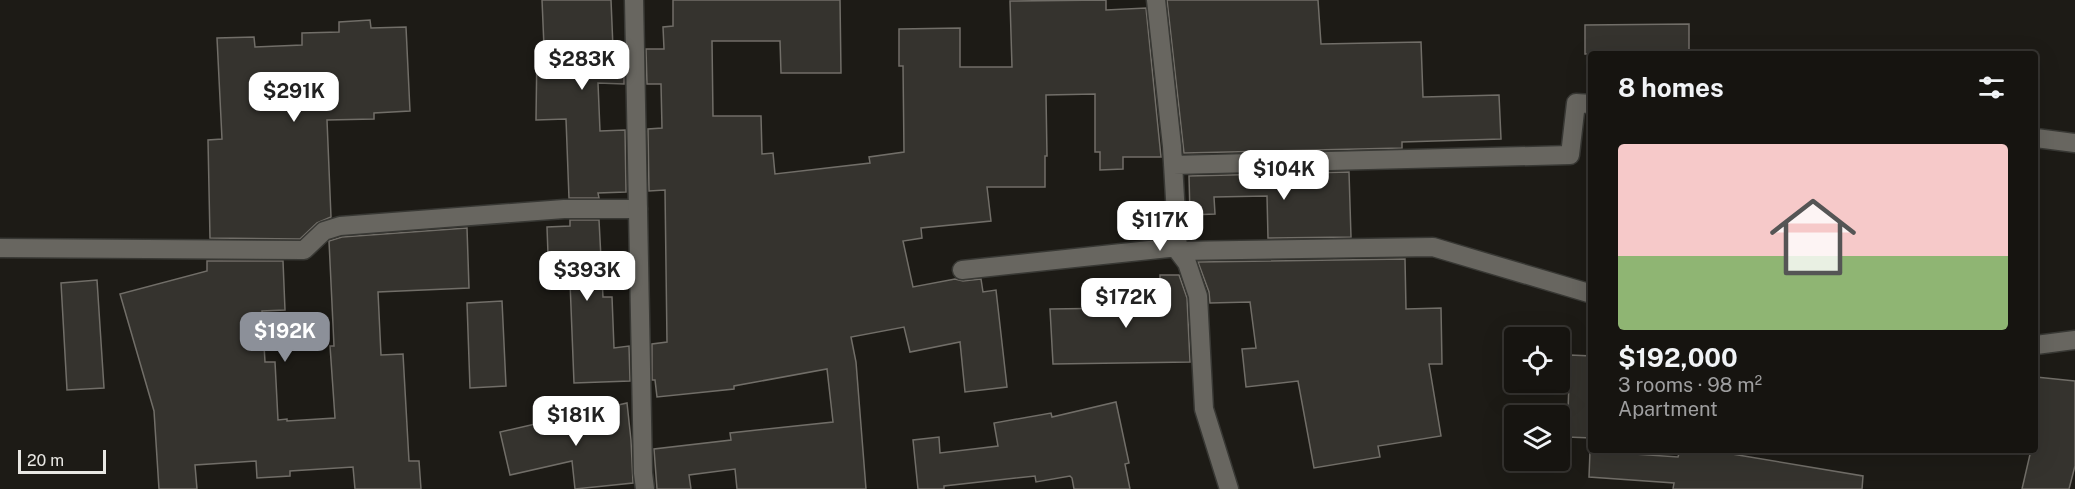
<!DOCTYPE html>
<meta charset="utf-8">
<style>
:root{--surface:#161410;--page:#1f1d19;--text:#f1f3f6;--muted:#9e9e9f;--line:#353330;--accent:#8c9099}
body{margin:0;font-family:"Public Sans",sans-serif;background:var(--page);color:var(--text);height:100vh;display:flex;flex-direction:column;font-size:22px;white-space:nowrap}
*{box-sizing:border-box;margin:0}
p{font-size:20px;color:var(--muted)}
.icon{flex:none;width:33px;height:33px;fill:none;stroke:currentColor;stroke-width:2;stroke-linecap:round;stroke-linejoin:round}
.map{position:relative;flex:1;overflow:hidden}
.side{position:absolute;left:1588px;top:51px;width:450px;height:402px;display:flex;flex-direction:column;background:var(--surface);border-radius:6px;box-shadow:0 6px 24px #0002,0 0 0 2px var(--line)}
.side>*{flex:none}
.buttons{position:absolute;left:1504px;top:327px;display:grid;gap:12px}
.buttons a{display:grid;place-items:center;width:66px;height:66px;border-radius:6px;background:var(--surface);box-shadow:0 6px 24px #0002,0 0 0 2px var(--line);font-size:30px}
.scale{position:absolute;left:18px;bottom:15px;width:88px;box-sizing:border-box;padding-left:6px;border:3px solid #e8e7e3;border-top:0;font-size:16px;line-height:21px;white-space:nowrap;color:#e8e7e3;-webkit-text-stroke:4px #1d1b16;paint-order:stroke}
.price{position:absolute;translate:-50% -51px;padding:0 14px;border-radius:12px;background:#fff;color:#222;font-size:20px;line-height:39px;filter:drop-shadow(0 2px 3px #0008)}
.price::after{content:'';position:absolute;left:50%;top:36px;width:18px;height:14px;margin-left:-9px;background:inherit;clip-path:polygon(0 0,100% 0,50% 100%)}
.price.current{background:var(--accent);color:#fff}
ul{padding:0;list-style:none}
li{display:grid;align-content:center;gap:12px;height:318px;padding:0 30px}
li span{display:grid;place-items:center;height:186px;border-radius:6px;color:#555}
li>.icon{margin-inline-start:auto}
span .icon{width:108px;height:108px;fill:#fffc;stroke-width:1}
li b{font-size:26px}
h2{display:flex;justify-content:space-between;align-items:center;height:72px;padding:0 30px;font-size:26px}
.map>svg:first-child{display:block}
.building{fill:#35332e;stroke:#716e68;stroke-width:1.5}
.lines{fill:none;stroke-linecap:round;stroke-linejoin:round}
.minor-casing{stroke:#383834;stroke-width:21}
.tertiary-casing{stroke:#383834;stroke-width:21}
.minor{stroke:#686660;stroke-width:18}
.tertiary{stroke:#686660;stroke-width:18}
</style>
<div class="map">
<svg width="2075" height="489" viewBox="0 0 2075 489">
<rect width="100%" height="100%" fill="#1d1b16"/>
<path class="building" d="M542 0H611L613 48H624V84L598 83 600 131 625 130 626 192 598 193 599 198H569L566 119 536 120 537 47H544Z
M673 0H840L841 73H781L780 41H712L713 116H761L762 154 773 153 775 174 870 163 869 157 904 152 903 66H899V29L960 28V67H1012L1010 1 1106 0V10L1146 8 1161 157H1123V169L1100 170V152H1095V94L1046 95 1047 156H1045V187H987L991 221 921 228 922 238 903 241 913 287 955 279 963 281 981 279 983 292 996 290 1007 387 965 392 960 342 910 352 904 327 851 337 856 362 866 489H737L735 469 689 475 691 489H657L654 449 731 440 730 433 833 422 827 369 734 386V389L657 397 655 380H652V344L667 342 665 190 649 191 648 129 662 128 661 84H647L646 49H664L663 27 673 26Z
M1167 0H1318L1321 44 1421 42 1423 97 1499 95 1501 139 1402 142V148L1184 153Z
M370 20 371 28 406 27 410 111 374 113V119L327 120 331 217 317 223 300 239 210 238 208 140 222 139 217 38 254 37 255 47 302 45V33L339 32V22Z
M1689 24V54H1585V25Z
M1349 172 1351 237 1268 238 1267 196 1214 197 1215 214 1190 215 1189 176Z
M570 220H599L603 297H612L614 348 629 346 630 381 574 383 570 282H549L547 227 570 226Z
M467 228 469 288 378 292 381 355 403 354 409 461H419L421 489H355L353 467 290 471V476L257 478 256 461 195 465 197 489H159L154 411 120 294 207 271V261H283L285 310 262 311 265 362H275L278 420 287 419V421L335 418 330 346H334L329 241 342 237Z
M1405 259 1406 309 1441 308 1442 364H1429L1441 436 1378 446 1380 457 1314 468 1298 381 1246 387 1242 349 1256 348 1250 302 1210 303 1209 292 1198 262Z
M1160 275H1179L1187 298 1190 362 1053 364 1050 309 1122 308V292H1160Z
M97 280 104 388 67 390 61 283Z
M502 301 506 386 470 388 467 303Z
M1570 355 1592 356V438L1567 437Z
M2036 377 2075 381V466L2069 489H2022L2031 450H2036Z
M1116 402 1129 463 1125 464 1130 489H1074L1072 478 1070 476 1036 482 1035 476 944 486V489H918L913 440 939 437 940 453 998 446 994 423 1051 413 1052 417Z
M627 403 631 440 633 483 575 489 572 461 510 475 500 432Z
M1680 450H1708L1863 476 1862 489H1673L1674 483 1589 477 1590 451 1678 457Z"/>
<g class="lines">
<defs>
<path id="minor" d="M1156 0 1172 146 1178 251 1187 263 1198 296 1204 409 1229 489
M2036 138 2075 143
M1173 165 1570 155 1576 103 1592 104
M0 248 304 250 324 231 340 226 564 209H638
M1178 251 1433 247 1592 294
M962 270 1178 247
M2036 345 2075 340"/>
<path id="tertiary" d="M634 0 643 473 645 489"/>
</defs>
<use href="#minor" class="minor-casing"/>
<use href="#tertiary" class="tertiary-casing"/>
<use href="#minor" class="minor"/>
<use href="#tertiary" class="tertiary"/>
</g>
</svg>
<div class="buttons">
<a><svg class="icon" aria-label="locate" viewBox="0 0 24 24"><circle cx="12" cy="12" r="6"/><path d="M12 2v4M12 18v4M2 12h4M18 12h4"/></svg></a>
<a><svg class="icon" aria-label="layers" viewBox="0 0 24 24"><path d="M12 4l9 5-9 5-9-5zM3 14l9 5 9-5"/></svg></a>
</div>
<div class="scale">20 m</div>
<b class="price" style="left:582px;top:91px">$283K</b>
<b class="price" style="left:294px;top:123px">$291K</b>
<b class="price" style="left:1284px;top:201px">$104K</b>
<b class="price" style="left:1160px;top:252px">$117K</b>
<b class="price" style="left:587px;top:302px">$393K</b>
<b class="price" style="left:1126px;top:329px">$172K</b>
<b class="price current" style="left:285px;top:363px">$192K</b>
<b class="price" style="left:576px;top:447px">$181K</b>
<section class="side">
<h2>8 homes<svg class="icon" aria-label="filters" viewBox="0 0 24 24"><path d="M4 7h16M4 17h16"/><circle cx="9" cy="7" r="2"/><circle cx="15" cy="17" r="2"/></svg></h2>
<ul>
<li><span style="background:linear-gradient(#f6c9c9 60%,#8fb573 0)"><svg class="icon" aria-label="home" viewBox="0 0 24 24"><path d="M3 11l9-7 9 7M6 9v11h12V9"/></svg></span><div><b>$192,000</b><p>3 rooms · 98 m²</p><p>Apartment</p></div></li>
</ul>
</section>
</div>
